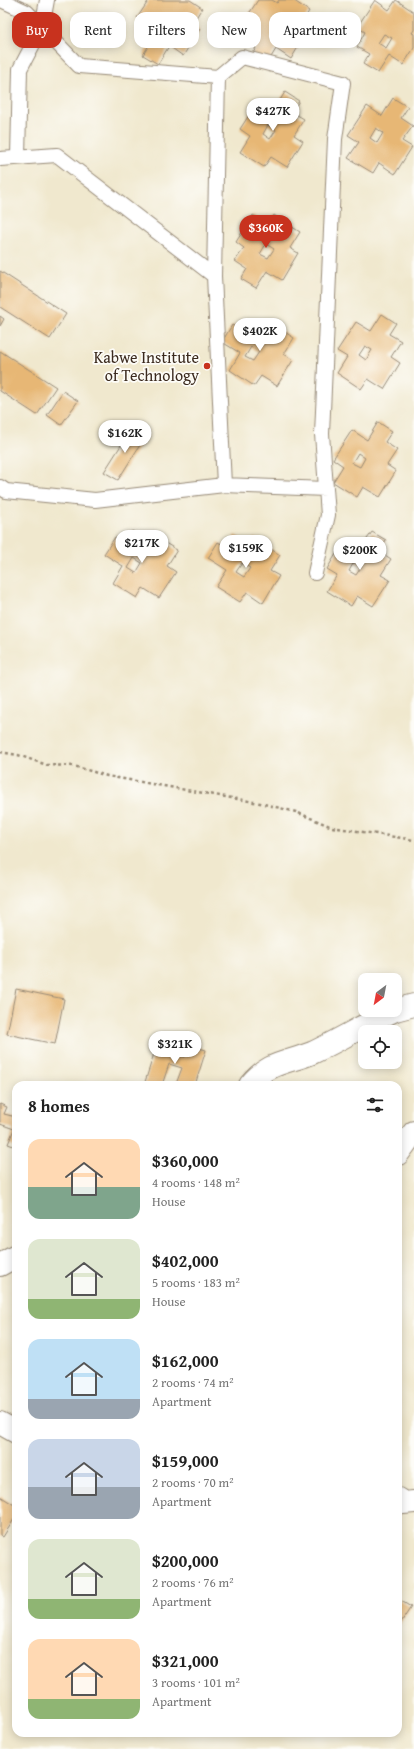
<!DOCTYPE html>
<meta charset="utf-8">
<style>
:root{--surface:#fff;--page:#f6f6f6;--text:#222;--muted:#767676;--accent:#c8321e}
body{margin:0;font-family:"Gentium Book Plus",serif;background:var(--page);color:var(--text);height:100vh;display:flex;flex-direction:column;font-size:15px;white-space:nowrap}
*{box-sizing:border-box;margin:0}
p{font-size:13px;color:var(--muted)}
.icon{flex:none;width:22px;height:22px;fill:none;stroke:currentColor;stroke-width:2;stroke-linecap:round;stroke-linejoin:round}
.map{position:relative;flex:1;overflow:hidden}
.panel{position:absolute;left:12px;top:1081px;width:390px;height:656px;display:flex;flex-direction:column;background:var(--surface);border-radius:12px;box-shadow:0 2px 10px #0003}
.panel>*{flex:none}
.guide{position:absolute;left:12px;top:12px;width:390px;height:36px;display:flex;gap:8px}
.needle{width:26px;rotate:212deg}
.fabs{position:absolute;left:358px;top:973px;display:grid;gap:8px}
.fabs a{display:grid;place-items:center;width:44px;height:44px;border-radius:8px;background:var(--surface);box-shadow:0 2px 10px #0003;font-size:20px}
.price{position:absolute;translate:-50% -34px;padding:0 9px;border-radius:14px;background:#fff;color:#222;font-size:13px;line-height:26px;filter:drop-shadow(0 1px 2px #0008)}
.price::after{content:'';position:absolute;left:50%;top:24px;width:12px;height:9px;margin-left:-6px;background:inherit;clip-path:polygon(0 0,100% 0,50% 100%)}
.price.on{background:var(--accent);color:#fff}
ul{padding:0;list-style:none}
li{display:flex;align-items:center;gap:12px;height:100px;padding:0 16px}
li span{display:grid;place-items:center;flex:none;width:112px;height:80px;border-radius:12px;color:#555}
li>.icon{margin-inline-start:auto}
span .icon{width:48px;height:48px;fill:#fffc;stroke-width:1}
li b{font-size:17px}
h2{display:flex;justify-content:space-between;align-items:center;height:48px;padding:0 16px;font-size:17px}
.chip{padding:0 14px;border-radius:12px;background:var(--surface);box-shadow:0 2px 10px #0003;font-size:14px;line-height:36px}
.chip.on{background:var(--accent);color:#fff}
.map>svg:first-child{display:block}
.building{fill:#e7b775;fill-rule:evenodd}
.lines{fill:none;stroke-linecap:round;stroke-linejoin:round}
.lane-casing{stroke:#968976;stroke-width:16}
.street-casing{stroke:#968976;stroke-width:24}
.path{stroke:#968976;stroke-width:2.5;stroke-dasharray:3 3;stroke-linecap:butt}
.lane{stroke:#fff;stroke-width:14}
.street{stroke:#fff;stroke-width:22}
.poi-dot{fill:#c8321e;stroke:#fdfcf7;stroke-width:1.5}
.labels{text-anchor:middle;stroke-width:3.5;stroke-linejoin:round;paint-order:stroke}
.poi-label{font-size:16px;fill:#3b2a1e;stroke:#fdfcf7;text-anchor:end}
</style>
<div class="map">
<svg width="414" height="1749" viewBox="0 0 414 1749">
<rect width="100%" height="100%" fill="#fdfcf7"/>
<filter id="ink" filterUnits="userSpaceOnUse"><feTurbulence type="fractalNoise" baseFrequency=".025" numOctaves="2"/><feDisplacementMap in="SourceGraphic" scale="8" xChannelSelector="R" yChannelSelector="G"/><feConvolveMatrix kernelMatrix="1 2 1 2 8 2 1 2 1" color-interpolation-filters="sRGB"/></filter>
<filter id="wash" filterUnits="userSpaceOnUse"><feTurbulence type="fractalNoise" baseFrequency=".012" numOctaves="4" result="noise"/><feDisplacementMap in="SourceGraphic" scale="16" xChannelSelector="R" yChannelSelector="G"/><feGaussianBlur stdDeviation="0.9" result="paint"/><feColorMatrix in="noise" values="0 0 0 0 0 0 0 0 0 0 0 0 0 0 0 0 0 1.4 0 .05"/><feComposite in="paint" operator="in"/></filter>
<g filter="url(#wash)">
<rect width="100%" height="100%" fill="#f0e8ce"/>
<g id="blocks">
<path class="building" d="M149 0H190L202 8 192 24 200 29 183 56 169 46 158 64 143 55 149 45 137 37 145 23 137 18ZM168 23 175 28 169 37 162 33Z
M258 0H272L277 3 279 0H293L309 11 300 27 307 32 291 59 276 49 265 67 250 58 256 48 244 40 253 26 244 21ZM277 29 284 34 278 44 271 39Z
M375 0 389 10 396 0 414 12V30L412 33 414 34V48L403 65 389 56 378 73 363 64 369 54 357 47 365 32 357 27ZM384 34 392 38 386 48 378 43Z
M285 92 299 101 292 112 304 119 294 135 303 141 287 167 271 157 264 167 240 152 250 136 240 129 259 100 274 110ZM268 125 276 130 270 139 263 134Z
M393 98 408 107 401 118 413 126 402 141 412 147 395 174 379 163 373 173 348 158 359 142 348 135 367 106 382 116ZM376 128 383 133 377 143 370 138Z
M253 215 268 225 274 215 300 232 290 248 298 253 282 280 267 271 256 288 241 279 247 269 235 261 244 248 236 242ZM266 244 274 249 268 258 260 254Z
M0 271 66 314 50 339 0 307Z
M382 314 396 323 389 334 401 341 391 357 400 363 384 389 368 379 361 389 337 373 347 357 337 351 356 322 371 331ZM365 346 372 350 366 360 359 355Z
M0 316 4 319 0 326Z
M249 319 264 328 268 321 294 338 284 354 293 360 277 386 261 376 254 386 230 370 240 353 222 342 232 325 242 331ZM251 347 259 352 253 361 245 357Z
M0 351 56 387 37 415 0 391Z
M63 391 78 401 61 425 47 415Z
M378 422 392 431 385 442 397 450 387 465 396 471 380 497 363 487 357 497 333 482 343 466 333 459 352 430 367 440ZM358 453 365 458 360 467 352 463Z
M132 428 145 437 118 480 104 472Z
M132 531 146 540 150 534 177 550 167 566 176 572 159 598 143 588 137 598 113 583 123 566 104 554 115 537 125 543ZM134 558 142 563 136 573 128 568Z
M372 532 386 540 379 551 391 559 381 575 390 580 373 606 357 596 351 606 327 591 337 575 327 569 345 539 360 549ZM354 562 362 566 356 575 349 571Z
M235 535 250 545 254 538 280 555 270 571 279 576 263 603 247 592 240 602 216 587 227 570 208 558 218 542 228 548ZM242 563 250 568 244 577 236 572Z
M16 989 64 999 55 1044 7 1034Z
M158 1041 174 1046 172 1053 185 1057 189 1045 206 1050 195 1085 176 1084 182 1068 169 1064 162 1085H144Z
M0 1104 7 1107 4 1114 16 1117V1147L8 1144 14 1129 0 1124Z
M0 1496 16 1506V1516L3 1537 0 1535Z
M398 1599 411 1607 398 1627Z"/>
</g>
</g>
<g filter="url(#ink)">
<use href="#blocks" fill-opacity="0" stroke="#968976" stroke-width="1"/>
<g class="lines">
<defs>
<path id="lane" d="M1 0 27 12 79 66 218 77 242 57 343 83 335 139 322 434 328 515 315 573
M18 157 20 69 42 27 47 0
M0 159 57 155 214 276 224 485
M214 276 218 77
M0 487 6 491 95 500 224 485 326 489"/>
<path id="street" d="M395 1010 414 1005
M250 1085C268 1062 287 1063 312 1053 340 1040 367 1023 395 1010
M398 1154 414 1132
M0 1265 16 1256
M0 1423 16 1432
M398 1499 403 1503 414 1502"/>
</defs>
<use href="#lane" class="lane-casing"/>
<use href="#street" class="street-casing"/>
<path class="path" d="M0 752 18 755 47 765 74 766 107 776 260 803 296 812 332 827 414 840"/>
<use href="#lane" class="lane"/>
<use href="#street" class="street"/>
</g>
</g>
<circle class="poi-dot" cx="207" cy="366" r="4"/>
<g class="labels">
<g class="poi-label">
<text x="199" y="363">Kabwe Institute<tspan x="199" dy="18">of Technology</tspan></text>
</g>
</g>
</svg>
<div class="fabs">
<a><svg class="needle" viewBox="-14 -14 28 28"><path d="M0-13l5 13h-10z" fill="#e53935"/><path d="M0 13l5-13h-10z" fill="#767676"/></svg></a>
<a><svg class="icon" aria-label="locate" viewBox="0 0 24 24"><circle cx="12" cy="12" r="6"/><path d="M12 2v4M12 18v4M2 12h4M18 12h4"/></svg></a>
</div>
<b class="price" style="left:273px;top:132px">$427K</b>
<b class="price on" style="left:266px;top:249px">$360K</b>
<b class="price" style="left:260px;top:352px">$402K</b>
<b class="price" style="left:125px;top:454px">$162K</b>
<b class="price" style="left:142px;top:564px">$217K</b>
<b class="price" style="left:246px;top:569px">$159K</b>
<b class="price" style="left:360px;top:571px">$200K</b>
<b class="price" style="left:175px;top:1065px">$321K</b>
<div class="guide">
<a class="chip on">Buy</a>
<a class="chip">Rent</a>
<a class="chip">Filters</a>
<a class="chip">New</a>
<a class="chip">Apartment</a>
</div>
<section class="panel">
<h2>8 homes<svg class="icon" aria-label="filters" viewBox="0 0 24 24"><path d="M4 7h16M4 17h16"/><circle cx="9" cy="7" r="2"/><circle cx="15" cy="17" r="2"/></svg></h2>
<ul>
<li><span style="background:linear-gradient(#ffd9b3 60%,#7fa58c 0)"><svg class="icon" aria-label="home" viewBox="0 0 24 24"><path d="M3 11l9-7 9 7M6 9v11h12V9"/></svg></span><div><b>$360,000</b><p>4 rooms · 148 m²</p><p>House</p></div></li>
<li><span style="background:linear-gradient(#dfe7d0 75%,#8fb573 0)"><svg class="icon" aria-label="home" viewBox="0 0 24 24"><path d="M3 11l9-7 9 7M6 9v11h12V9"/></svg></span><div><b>$402,000</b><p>5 rooms · 183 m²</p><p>House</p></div></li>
<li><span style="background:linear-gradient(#bfe0f5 75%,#9aa5b1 0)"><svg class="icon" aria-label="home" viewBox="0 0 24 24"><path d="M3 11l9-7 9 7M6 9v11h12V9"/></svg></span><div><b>$162,000</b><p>2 rooms · 74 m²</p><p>Apartment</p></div></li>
<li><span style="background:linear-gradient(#c9d6e8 60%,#9aa5b1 0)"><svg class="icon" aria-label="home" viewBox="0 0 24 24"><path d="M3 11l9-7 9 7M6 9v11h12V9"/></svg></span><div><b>$159,000</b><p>2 rooms · 70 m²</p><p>Apartment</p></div></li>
<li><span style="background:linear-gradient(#dfe7d0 75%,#8fb573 0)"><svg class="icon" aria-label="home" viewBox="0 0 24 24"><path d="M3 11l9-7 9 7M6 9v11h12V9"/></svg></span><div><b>$200,000</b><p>2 rooms · 76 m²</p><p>Apartment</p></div></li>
<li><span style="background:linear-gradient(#ffd9b3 75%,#8fb573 0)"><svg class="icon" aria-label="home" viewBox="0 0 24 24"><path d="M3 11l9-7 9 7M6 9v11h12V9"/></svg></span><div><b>$321,000</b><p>3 rooms · 101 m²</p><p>Apartment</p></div></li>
</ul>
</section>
</div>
